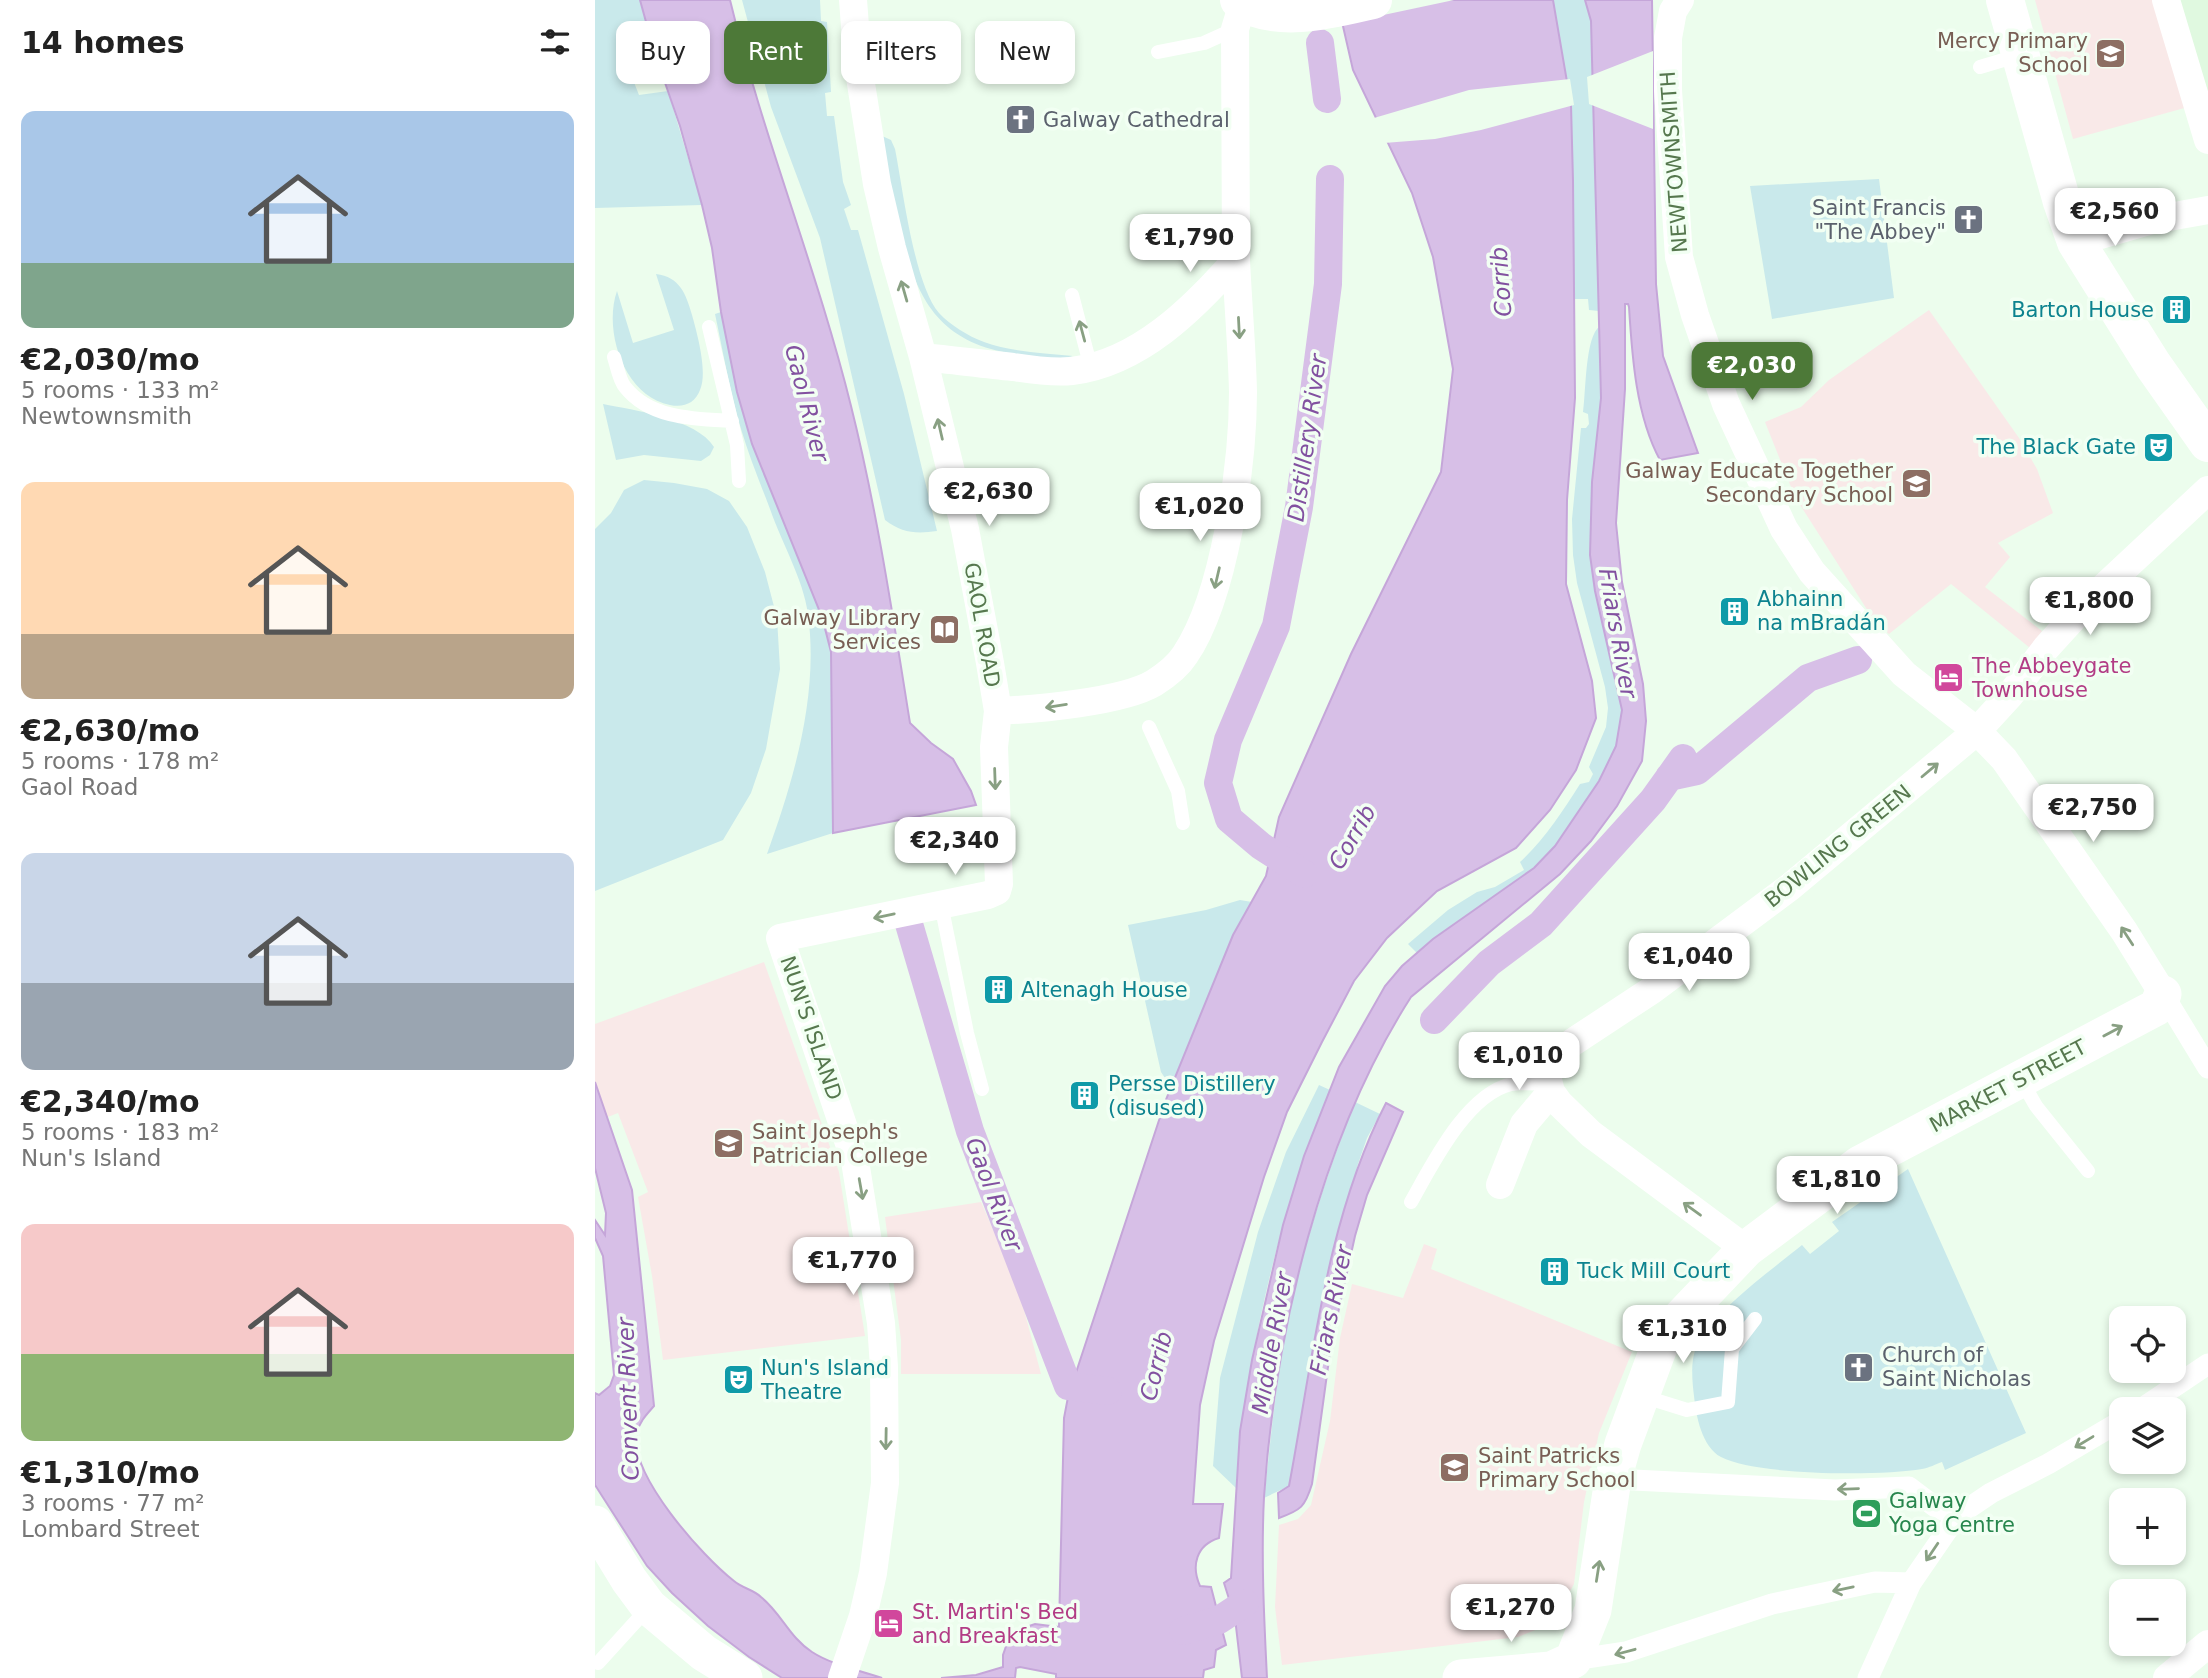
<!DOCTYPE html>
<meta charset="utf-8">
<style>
:root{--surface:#fff;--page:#f6f6f6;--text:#222;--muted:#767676;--accent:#4d7938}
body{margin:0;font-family:"DejaVu Sans",sans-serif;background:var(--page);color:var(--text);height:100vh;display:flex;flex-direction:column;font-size:26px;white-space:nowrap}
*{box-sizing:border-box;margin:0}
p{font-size:23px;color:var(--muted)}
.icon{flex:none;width:38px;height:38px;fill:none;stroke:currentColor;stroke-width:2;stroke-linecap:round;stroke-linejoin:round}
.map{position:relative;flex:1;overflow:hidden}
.side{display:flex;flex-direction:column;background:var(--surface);width:595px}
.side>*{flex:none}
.top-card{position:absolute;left:21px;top:21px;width:665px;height:63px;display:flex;gap:14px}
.tools{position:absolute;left:1514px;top:1306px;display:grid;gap:14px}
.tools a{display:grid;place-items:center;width:77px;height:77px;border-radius:14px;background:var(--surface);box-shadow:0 4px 10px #0003;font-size:35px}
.price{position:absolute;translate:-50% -60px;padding:0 16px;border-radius:14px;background:#fff;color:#222;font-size:23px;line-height:46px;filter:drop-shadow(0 2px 4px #0008)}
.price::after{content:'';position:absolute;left:50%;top:42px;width:21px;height:16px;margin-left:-10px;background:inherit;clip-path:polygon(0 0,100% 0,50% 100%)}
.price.active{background:var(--accent);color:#fff}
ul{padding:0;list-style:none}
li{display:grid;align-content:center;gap:14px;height:371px;padding:0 21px}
li span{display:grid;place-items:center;height:217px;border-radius:14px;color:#555}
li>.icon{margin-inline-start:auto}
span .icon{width:126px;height:126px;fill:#fffc;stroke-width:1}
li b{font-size:30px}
h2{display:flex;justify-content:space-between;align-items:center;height:84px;padding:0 21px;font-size:30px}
.tag{padding:0 24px;border-radius:14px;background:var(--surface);box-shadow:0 4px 10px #0003;font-size:24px;line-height:63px}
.tag.active{background:var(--accent);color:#fff}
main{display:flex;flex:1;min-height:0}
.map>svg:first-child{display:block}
.residential{fill:#e0f9e0}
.education{fill:#f9e9e8}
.green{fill:#c9e9eb}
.water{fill:#d7bfe7;stroke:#c5a6d9;stroke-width:2}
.pier{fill:#ecfded}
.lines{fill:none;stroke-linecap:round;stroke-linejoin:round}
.canal{stroke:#d7bfe7;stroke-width:28}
.service{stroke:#fff;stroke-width:14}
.pedestrian{stroke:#fff;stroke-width:21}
.minor{stroke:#fff;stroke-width:28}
.tertiary{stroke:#fff;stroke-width:37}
.secondary{stroke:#fff;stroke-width:38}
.oneway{stroke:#89a083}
.labels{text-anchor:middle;stroke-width:7;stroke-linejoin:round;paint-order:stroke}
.education-label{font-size:21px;fill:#785e54;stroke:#f2fff3;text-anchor:end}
.worship-label{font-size:21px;fill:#5b616d;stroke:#f2fff3;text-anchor:start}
.street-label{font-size:21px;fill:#56784e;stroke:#f2fff3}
.culture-label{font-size:21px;fill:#0d838f;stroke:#f2fff3;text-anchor:start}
.hotel-label{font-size:21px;fill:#b23c85;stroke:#f2fff3;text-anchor:start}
.leisure-label{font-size:21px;fill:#27864d;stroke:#f2fff3;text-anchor:start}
.water-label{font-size:23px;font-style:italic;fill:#8251a0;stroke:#f2fff3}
</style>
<main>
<section class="side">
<h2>14 homes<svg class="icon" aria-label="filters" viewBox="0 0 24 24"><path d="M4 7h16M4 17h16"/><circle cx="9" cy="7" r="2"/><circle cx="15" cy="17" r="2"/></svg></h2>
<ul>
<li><span style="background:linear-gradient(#a9c7e8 70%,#7fa58c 0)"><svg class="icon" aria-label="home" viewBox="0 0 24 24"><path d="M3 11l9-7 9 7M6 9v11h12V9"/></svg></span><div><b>€2,030/mo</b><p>5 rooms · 133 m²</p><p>Newtownsmith</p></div></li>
<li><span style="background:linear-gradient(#ffd9b3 70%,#b9a48a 0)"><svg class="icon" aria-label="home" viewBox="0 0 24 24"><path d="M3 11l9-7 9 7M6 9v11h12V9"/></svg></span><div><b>€2,630/mo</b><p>5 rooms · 178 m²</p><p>Gaol Road</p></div></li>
<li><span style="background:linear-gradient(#c9d6e8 60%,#9aa5b1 0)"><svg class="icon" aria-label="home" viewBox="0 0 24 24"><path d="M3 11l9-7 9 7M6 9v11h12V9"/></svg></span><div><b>€2,340/mo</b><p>5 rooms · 183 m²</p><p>Nun's Island</p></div></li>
<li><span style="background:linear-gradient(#f6c9c9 60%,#8fb573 0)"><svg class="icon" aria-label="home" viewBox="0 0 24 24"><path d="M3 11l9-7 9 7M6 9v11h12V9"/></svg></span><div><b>€1,310/mo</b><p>3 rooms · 77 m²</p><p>Lombard Street</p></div></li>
</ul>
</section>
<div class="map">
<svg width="1613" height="1678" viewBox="0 0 1613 1678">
<rect width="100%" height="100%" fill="#ecfded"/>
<path class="residential" d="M1581 0H1613V117Z"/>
<path class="education" d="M1440 0H1561L1593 107 1478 139Z
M1334 310 1424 438 1442 469 1458 513 1403 543 1415 557 1390 587 1447 631 1435 648 1356 584 1294 634 1280 622 1200 497 1170 422 1206 407 1234 380Z
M169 962 244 1172 270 1336 68 1360 57 1276 43 1197 53 1192 23 1113 0 1122V1024Z
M386 1202 423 1287 446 1374H306V1340L290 1217Z
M829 1244 842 1249 836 1269 1037 1352 1004 1433 989 1502 979 1584 963 1613 948 1627 923 1637 687 1665 680 1607 684 1525 703 1519 716 1505 735 1421 745 1338 757 1284 808 1298Z"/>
<path class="green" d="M0 0H45L59 51 31 62 44 95 73 91 107 205 0 208Z
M147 0H225L226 21 232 22 236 92 230 93 232 116H239L248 182 256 205 249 209 256 230H263L309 394 342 531C321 534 307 533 290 520L225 238 176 107Z
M958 0H990L996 21 1004 311 994 310 993 299H979L976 105Z
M285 135 296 140 300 149C308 189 319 284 344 313 355 325 373 336 389 342 417 352 449 353 478 356 460 361 438 356 420 354 335 342 317 287 302 214 296 187 291 161 285 135Z
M1284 179 1299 298 1177 319 1155 186Z
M61 274C85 277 91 294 97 315 102 333 113 372 105 390 100 403 89 408 75 405 29 396 8 331 22 291L38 343 79 330Z
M126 312 142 392 157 444 227 617 236 652 238 833 172 854C199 779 224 695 213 614 208 578 187 544 175 509 165 483 154 456 146 429 135 392 128 352 120 314Z
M1005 326 1006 398 1000 591 1027 711 1021 746 1004 781 960 846 939 868 822 953 813 944 853 910 882 892 900 887 929 870 925 862C950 839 967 812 985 784L994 782 998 774 994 767 1011 727 1013 708 1010 687 982 583 978 555 977 519 986 428H991L994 424 993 414 988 412C991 392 990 336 1005 326Z
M8 404C38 410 102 419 119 447L115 455 106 461 49 455 21 460Z
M49 480 79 483 112 489 134 501 152 527 170 572 182 618 185 669 171 749 156 793 128 840 0 891V529L16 513 29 490Z
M645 900 657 902 576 1087 566 1072 533 925 611 910Z
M724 1085 735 1090C683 1216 652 1352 641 1488L618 1466 625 1378 663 1232 691 1152Z
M760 1102 785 1114 772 1138 763 1164 728 1296 705 1435 694 1486 669 1498C675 1448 679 1398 688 1349 702 1265 729 1181 760 1102Z
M1313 1169 1431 1433 1350 1470 1347 1462C1341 1464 1334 1468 1327 1469 1286 1476 1162 1476 1126 1457 1107 1447 1101 1416 1099 1396 1097 1379 1095 1359 1103 1343 1118 1312 1179 1268 1207 1245L1215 1254 1244 1231 1237 1222Z"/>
<path class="water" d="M45 0H135C168 137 222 269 256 406 282 510 298 617 315 723L336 743 358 759 376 791 381 805 238 833 236 652 227 617 157 444 142 392 126 312 117 248 107 205 85 126 59 51Z
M742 0H958L976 105 978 181 980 398 972 500 971 584 997 681 1001 718 981 770 955 810 921 848 842 891 792 938 759 981 727 1042 692 1112 669 1177 619 1341 605 1405 598 1504H628L624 1538C601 1545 596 1566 605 1586L616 1587 631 1645 621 1650 619 1667 609 1670 608 1678H461V1674L425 1667 421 1668 420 1678H346L381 1675 408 1667V1655L416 1632 440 1624 464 1627 469 1418 473 1397 570 1102 638 935 671 876 684 817 756 654 846 472 858 369 838 257 817 193 758 70Z
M990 0H1057L1061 284 1068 356 1103 453 1065 460C1041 416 1037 356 1034 307L1033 304H1030V389L1021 523 1027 582 1048 684 1051 721 1047 761 1022 806 996 841 965 874 816 997C726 1137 680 1332 669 1497 666 1557 669 1618 672 1678H647L640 1618 629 1583 636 1578 645 1431 657 1360 688 1225 709 1156 744 1067 790 986 807 966 838 939 939 868 960 846 1004 781 1021 746 1027 710 1000 591 995 555 997 482 1006 398 996 21Z
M0 1082 37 1190 59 1406C52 1414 44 1422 42 1433 33 1474 108 1557 139 1581 147 1588 159 1590 166 1597 186 1613 195 1638 217 1652 237 1665 264 1670 287 1678H187L154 1657 113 1626 77 1593 52 1566 0 1485V1393L4 1395 15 1386 19 1375 8 1256 0 1238V1220L10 1235 11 1213 0 1168Z
M791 1103 808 1112 772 1195 760 1236 736 1345 717 1484C710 1507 706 1510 684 1518L683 1493 694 1486C718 1359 731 1219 791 1103Z"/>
<path class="pier" d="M741 0H859L746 24Z
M1058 51V129L994 104 992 77Z
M975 79 979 105 886 130 840 139 789 143 776 117 779 118 874 90Z"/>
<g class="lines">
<path class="canal" d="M725 43 732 99
M1074 777 1102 771 1213 678 1263 660
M709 874 666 846 634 819 623 783 633 740 681 626 704 507 733 284 735 179
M314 924 375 1131 473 1386 513 1391
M839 1020 894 963 946 924 1058 800 1088 758
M588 1631 624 1620 650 1603"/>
<path class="service" d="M563 52 609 43 640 29
M1385 67 1425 55
M477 295 496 368
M114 327 142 445 144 481
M19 357C22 366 24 380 30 387 55 419 100 419 137 421
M554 727 583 791 588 823
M346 904 372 1033 387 1089
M1426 1080 1441 1106 1493 1171
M816 1202C837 1165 871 1095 916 1084 927 1082 942 1084 954 1084
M1047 1396 1092 1410 1133 1402 1137 1349 1160 1319
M3 1663 53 1608"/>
<path class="pedestrian" d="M1568 994 1613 1068
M1546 1409 1613 1364
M1018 1479 1240 1490 1314 1487 1339 1506 1362 1516
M980 1667 978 1660 1031 1652 1177 1604 1280 1582 1316 1583
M1273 1678 1316 1583 1362 1516 1396 1493 1453 1464 1526 1421"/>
<path class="minor" d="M1085 0 1078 11 1073 38V90L1084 257 1100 315 1131 404 1189 529 1217 572 1309 674 1382 731 1409 759 1529 931 1568 994
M1571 0 1613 140
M1481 242 1557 220 1613 210
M328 357C358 360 388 364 418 367 437 370 458 373 477 371 544 363 599 308 641 260L640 29 648 3
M403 711C442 709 527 702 559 683 570 676 583 666 590 655 630 596 648 463 648 392 647 348 643 304 641 260
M905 1185 929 1124 956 1092
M1151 1249 996 1134 964 1103 956 1092 952 1076 956 1062 978 1042 1057 990 1195 887 1382 731 1415 695 1451 648 1492 603 1613 490
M247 1678 268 1616 278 1573 290 1483 289 1367 286 1323 260 1161 185 938 393 895 402 891 404 884 399 747 403 711 395 663 370 529 328 357 297 248 282 184 263 65 258 0
M1572 1678 1613 1644"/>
<path class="tertiary" d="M0 1524 34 1580 54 1607 109 1653 149 1678
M866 1678 956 1670 978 1660 998 1610 1018 1479 1028 1444 1064 1347 1076 1328 1151 1249 1265 1164 1562 1007 1568 994"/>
<path class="secondary" d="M644 0C681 25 739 9 778 0
M1410 0 1467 202 1481 242 1558 365 1613 443"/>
</g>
<defs><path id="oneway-shaft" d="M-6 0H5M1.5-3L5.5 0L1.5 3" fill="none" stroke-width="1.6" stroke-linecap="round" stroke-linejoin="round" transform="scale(1.75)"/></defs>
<g class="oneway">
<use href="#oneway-shaft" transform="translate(309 291) rotate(-106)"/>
<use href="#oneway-shaft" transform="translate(644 328) rotate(87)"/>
<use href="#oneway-shaft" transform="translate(487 331) rotate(-105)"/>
<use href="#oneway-shaft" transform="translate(345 429) rotate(-103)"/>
<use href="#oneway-shaft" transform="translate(622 578) rotate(103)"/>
<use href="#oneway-shaft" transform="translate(461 706) rotate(171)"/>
<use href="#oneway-shaft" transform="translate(1335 770) rotate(-40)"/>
<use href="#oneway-shaft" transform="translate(400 779) rotate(88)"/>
<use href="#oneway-shaft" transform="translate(289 916) rotate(168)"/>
<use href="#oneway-shaft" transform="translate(1532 936) rotate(-123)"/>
<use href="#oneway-shaft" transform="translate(1518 1031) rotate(-28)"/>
<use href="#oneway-shaft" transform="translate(266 1189) rotate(80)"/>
<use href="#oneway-shaft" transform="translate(1097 1209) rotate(-144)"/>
<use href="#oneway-shaft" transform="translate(291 1439) rotate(91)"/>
<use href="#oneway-shaft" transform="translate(1489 1442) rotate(149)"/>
<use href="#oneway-shaft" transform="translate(1253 1489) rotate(178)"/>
<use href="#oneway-shaft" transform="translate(1337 1552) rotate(124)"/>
<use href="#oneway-shaft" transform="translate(1003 1571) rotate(-81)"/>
<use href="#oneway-shaft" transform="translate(1248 1589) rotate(168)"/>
<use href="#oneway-shaft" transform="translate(1030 1652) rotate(165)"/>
</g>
<defs>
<symbol id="school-square" viewBox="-11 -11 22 22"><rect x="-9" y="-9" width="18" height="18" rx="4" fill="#8d6e63" stroke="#f2fff3"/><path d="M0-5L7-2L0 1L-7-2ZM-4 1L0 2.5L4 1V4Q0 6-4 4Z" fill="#fff"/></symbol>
<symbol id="church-square" viewBox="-11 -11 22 22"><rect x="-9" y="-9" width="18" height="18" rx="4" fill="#6b7280" stroke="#f2fff3"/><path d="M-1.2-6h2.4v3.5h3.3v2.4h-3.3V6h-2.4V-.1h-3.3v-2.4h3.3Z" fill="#fff"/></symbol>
<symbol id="building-square" viewBox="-11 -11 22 22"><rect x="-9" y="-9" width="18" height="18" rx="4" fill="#0f9aa8" stroke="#f2fff3"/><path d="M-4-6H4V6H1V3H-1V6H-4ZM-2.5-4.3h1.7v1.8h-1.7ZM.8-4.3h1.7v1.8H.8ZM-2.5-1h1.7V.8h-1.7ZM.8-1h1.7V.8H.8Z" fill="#fff"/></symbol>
<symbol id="theatre-square" viewBox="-11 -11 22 22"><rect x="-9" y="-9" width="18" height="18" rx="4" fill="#0f9aa8" stroke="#f2fff3"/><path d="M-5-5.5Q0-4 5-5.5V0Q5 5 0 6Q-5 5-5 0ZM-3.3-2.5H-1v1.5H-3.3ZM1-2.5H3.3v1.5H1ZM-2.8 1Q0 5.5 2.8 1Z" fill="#fff"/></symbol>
<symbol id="library-square" viewBox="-11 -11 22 22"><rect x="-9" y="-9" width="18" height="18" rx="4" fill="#8d6e63" stroke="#f2fff3"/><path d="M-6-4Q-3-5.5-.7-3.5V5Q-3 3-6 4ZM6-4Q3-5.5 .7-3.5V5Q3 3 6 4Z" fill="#fff"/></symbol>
<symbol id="hotel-square" viewBox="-11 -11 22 22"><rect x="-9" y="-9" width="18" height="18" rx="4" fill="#d1479c" stroke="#f2fff3"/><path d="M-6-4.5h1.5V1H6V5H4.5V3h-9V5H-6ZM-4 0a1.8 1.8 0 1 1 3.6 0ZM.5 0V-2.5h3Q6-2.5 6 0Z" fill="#fff"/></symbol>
<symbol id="stadium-square" viewBox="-11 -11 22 22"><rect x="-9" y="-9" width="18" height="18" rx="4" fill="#2e9e5b" stroke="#f2fff3"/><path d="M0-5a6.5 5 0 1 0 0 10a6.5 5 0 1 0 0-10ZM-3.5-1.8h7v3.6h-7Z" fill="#fff"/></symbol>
</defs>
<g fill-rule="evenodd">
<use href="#school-square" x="1498" y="36" width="35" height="35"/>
<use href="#church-square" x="408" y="102" width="35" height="35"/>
<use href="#church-square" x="1356" y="202" width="35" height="35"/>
<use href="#building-square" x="1564" y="292" width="35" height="35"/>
<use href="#theatre-square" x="1546" y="430" width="35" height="35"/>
<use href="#school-square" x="1304" y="466" width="35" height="35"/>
<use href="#building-square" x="1122" y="594" width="35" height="35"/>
<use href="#library-square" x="332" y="612" width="35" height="35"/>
<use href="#hotel-square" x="1336" y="660" width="35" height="35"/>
<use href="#building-square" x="386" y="972" width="35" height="35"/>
<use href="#building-square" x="472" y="1078" width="35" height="35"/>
<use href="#school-square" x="116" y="1126" width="35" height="35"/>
<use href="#building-square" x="942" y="1254" width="35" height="35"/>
<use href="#church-square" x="1246" y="1350" width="35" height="35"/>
<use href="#theatre-square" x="126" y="1362" width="35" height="35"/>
<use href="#school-square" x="842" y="1450" width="35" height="35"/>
<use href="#stadium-square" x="1254" y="1496" width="35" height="35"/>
<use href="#hotel-square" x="276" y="1606" width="35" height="35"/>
</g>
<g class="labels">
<g class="education-label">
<text x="1493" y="48">Mercy Primary<tspan x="1493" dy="24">School</tspan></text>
<text x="1298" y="478">Galway Educate Together<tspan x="1298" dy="24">Secondary School</tspan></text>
<text x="326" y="625">Galway Library<tspan x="326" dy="24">Services</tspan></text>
<text x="157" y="1139" text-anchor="start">Saint Joseph's<tspan x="157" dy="24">Patrician College</tspan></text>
<text x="883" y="1463" text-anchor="start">Saint Patricks<tspan x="883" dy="24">Primary School</tspan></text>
</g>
<g class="worship-label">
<text x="448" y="127">Galway Cathedral</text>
<text x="1351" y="215" text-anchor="end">Saint Francis<tspan x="1351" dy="24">"The Abbey"</tspan></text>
<text x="1287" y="1362">Church of<tspan x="1287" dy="24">Saint Nicholas</tspan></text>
</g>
<g class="street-label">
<text transform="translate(1079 162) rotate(-94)" y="7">NEWTOWNSMITH</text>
<text transform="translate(387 625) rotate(80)" y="7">GAOL ROAD</text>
<text transform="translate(1243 846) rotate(-39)" y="7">BOWLING GREEN</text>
<text transform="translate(216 1028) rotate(71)" y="7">NUN'S ISLAND</text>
<text transform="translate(1413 1086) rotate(-28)" y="7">MARKET STREET</text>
</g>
<g class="culture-label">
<text x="1559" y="317" text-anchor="end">Barton House</text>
<text x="1541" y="454" text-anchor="end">The Black Gate</text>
<text x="1162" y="606">Abhainn<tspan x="1162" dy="24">na mBradán</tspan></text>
<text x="426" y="997">Altenagh House</text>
<text x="513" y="1091">Persse Distillery<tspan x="513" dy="24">(disused)</tspan></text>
<text x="982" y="1278">Tuck Mill Court</text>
<text x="166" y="1375">Nun's Island<tspan x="166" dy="24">Theatre</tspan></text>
</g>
<g class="hotel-label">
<text x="1377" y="673">The Abbeygate<tspan x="1377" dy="24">Townhouse</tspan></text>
<text x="317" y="1619">St. Martin's Bed<tspan x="317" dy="24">and Breakfast</tspan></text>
</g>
<g class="leisure-label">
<text x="1294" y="1508">Galway<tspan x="1294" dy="24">Yoga Centre</tspan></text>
</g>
<g class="water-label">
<text transform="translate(906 282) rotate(-94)" y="8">Corrib</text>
<text transform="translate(212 403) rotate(76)" y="8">Gaol River</text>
<text transform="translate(712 438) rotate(-82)" y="8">Distillery River</text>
<text transform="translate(1023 633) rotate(80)" y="8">Friars River</text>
<text transform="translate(757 837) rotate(-60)" y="8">Corrib</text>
<text transform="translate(399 1194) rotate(69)" y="8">Gaol River</text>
<text transform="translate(736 1310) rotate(-78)" y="8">Friars River</text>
<text transform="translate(677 1343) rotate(-80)" y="8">Middle River</text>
<text transform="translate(561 1366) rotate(-76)" y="8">Corrib</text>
<text transform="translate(33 1399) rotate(-92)" y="8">Convent River</text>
</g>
</g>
</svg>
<div class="tools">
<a><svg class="icon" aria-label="locate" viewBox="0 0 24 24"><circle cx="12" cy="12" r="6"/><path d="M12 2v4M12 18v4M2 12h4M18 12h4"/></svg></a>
<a><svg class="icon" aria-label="layers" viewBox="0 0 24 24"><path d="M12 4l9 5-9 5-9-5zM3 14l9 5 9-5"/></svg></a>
<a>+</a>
<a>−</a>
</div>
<b class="price" style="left:1520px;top:248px">€2,560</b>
<b class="price" style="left:595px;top:274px">€1,790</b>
<b class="price active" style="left:1157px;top:402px">€2,030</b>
<b class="price" style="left:394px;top:528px">€2,630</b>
<b class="price" style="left:605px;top:543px">€1,020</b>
<b class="price" style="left:1495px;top:637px">€1,800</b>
<b class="price" style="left:1498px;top:844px">€2,750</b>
<b class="price" style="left:360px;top:877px">€2,340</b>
<b class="price" style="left:1094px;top:993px">€1,040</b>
<b class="price" style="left:924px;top:1092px">€1,010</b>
<b class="price" style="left:1242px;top:1216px">€1,810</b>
<b class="price" style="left:258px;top:1297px">€1,770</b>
<b class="price" style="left:1088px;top:1365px">€1,310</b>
<b class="price" style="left:916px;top:1644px">€1,270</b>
<div class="top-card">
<a class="tag">Buy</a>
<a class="tag active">Rent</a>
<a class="tag">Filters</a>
<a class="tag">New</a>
</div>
</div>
</main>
